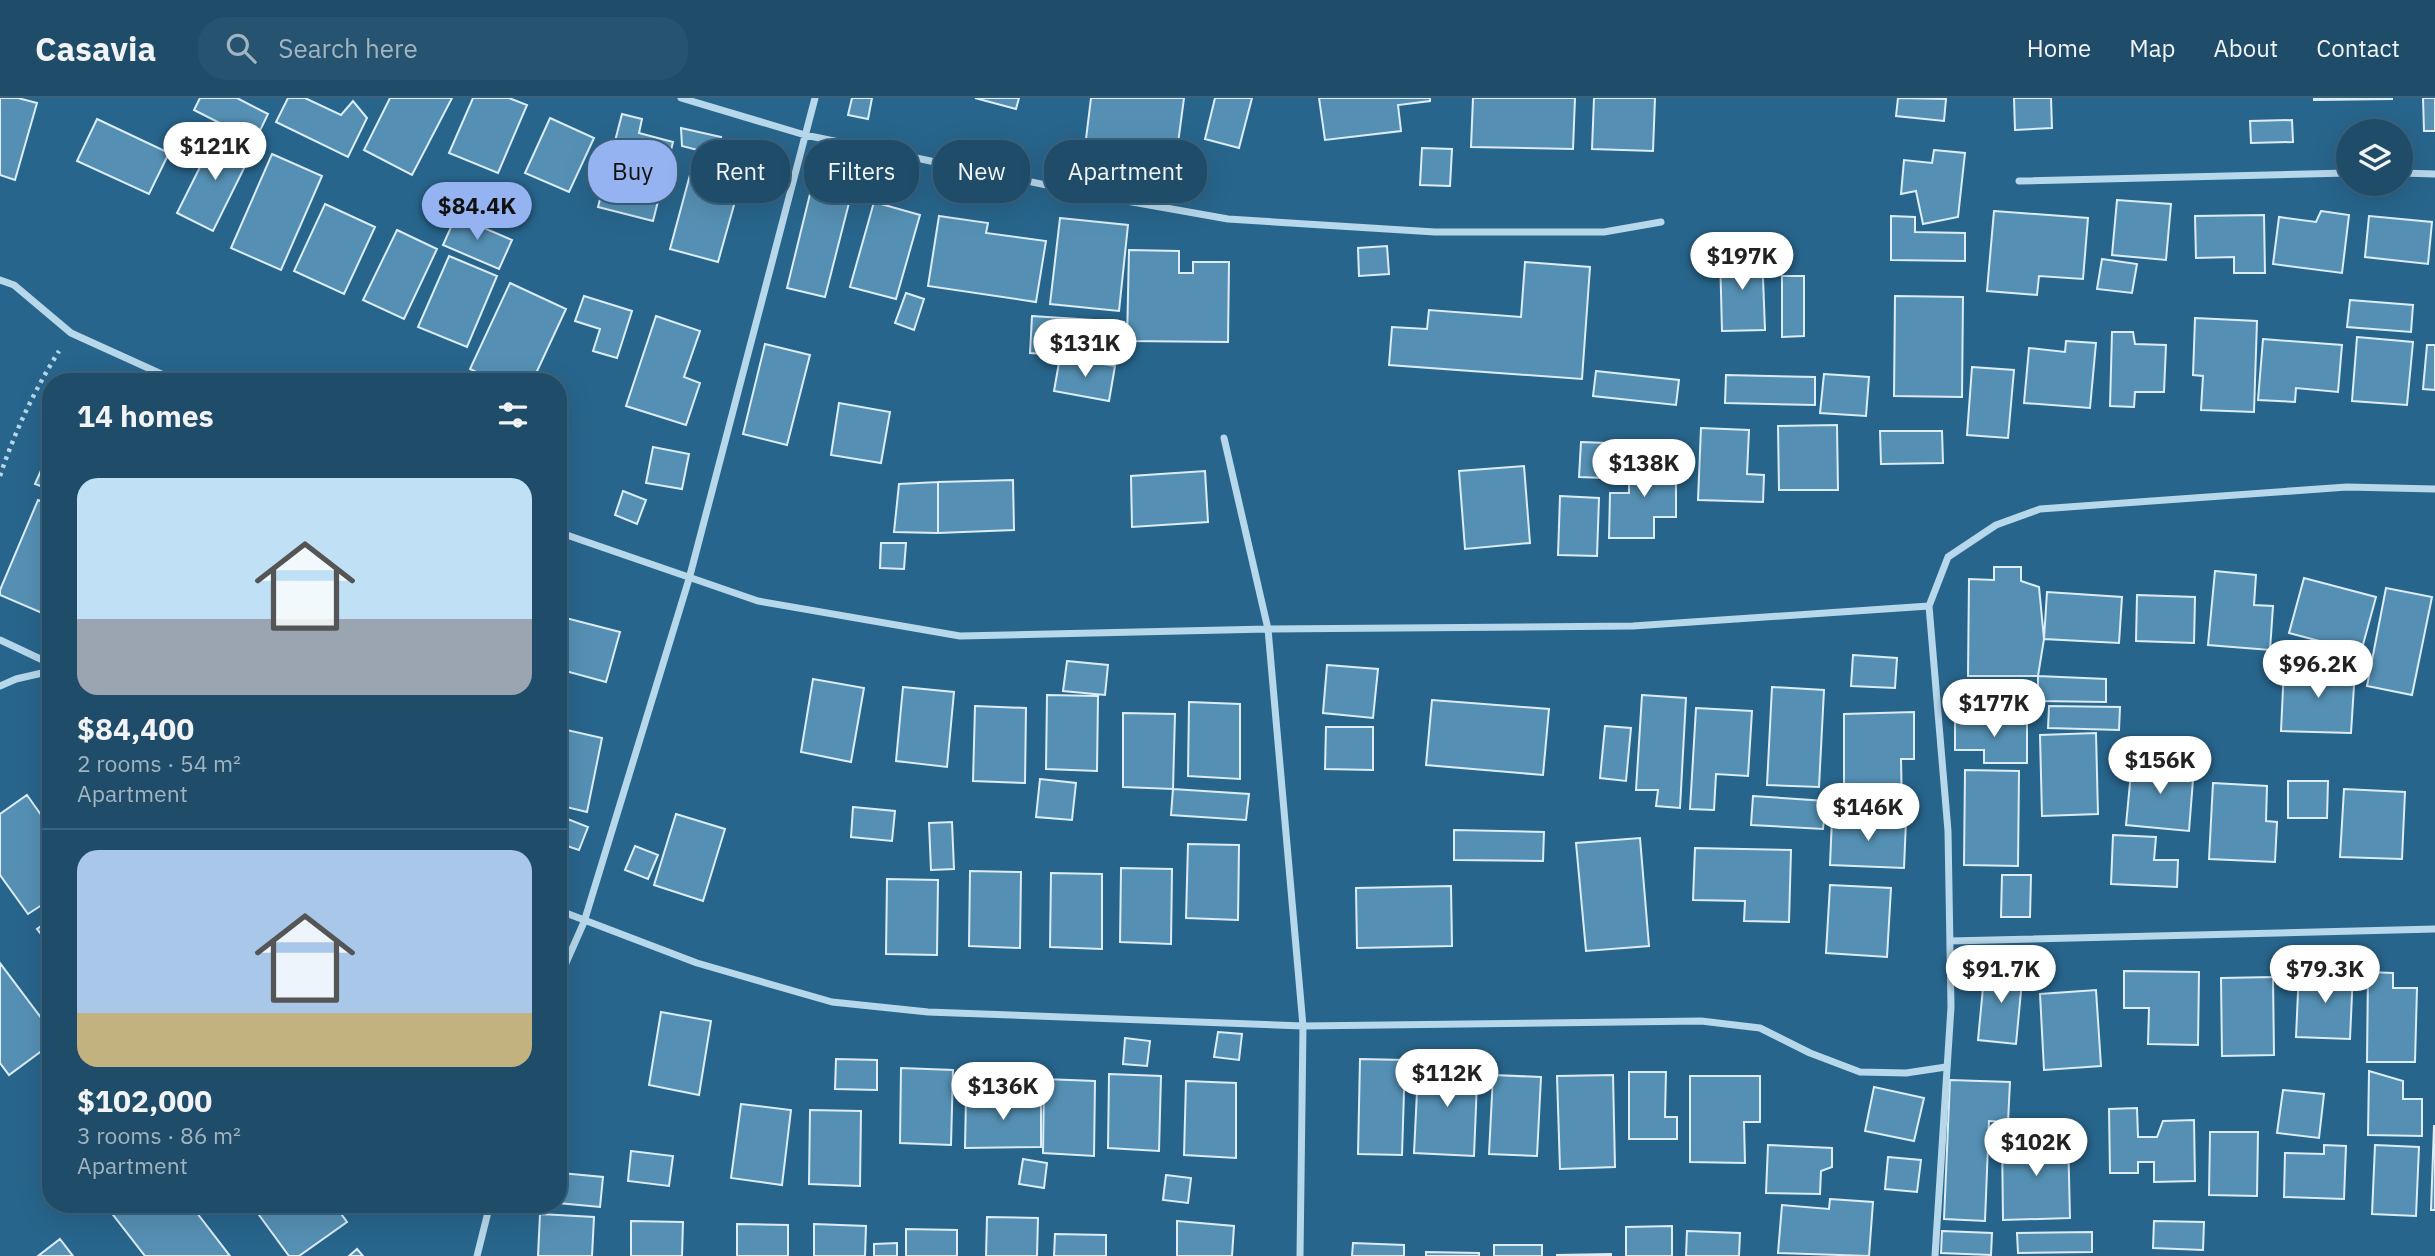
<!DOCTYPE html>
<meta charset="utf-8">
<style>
:root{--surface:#1e4c69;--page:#26536f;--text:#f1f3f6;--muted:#a1b4c0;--line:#3c637d;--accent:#95b2f1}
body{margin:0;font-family:"IBM Plex Sans",sans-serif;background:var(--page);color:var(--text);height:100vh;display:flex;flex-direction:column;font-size:26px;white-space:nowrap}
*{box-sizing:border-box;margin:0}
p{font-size:23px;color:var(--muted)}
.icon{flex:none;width:38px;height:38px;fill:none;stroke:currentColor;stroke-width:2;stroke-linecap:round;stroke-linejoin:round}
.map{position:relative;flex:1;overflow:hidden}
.panel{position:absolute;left:42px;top:275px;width:525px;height:840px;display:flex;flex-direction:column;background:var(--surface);border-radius:28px;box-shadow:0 7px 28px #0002,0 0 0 2px var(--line)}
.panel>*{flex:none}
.top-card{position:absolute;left:588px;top:42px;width:665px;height:63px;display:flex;gap:14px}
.buttons{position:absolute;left:2336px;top:21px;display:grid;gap:14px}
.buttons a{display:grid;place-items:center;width:77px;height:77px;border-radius:50%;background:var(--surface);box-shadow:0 7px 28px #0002,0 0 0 2px var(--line);font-size:35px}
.price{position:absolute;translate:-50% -60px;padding:0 16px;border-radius:24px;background:#fff;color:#222;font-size:23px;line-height:46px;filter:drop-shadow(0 2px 4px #0008)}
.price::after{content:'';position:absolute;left:50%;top:42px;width:21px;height:16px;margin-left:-10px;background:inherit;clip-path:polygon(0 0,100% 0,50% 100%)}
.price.current{background:var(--accent);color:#111}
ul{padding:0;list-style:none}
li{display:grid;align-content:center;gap:14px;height:371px;padding:0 35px}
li+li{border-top:2px solid var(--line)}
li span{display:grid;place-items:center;height:217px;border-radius:21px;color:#555}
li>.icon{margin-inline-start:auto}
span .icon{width:126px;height:126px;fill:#fffc;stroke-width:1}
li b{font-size:30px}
h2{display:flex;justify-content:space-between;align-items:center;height:84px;padding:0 35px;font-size:30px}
.chip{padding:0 24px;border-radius:28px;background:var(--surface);box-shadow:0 7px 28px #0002,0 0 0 2px var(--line);font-size:24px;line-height:63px}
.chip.current{background:var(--accent);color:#111}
header{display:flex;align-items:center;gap:42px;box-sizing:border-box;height:98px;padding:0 35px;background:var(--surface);border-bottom:2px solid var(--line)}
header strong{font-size:33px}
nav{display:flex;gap:38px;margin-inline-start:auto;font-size:24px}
.search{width:490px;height:63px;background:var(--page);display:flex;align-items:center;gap:18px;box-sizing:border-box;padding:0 24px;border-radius:28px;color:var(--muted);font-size:26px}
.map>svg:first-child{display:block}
.building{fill:#5590b4;stroke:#dcedf8;stroke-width:2}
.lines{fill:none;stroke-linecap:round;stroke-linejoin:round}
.path{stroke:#b7d7ea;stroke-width:4.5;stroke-dasharray:3.5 5;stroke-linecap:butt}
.street{stroke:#b7d7ea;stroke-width:7}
</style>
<header>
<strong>Casavia</strong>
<div class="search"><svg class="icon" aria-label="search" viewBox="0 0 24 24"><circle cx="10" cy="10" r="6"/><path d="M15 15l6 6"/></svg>Search here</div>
<nav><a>Home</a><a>Map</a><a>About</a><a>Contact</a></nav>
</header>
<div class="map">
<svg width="2435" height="1158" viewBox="0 0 2435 1158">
<rect width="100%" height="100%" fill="#28658c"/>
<path class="building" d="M0 0H18L37 5 15 82 0 77Z
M200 0H237L268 16 255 43 194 12Z
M288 0H305L341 17 353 3 367 20 348 59 276 24Z
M390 0H452L412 77 364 52Z
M473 0H509L527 7 498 75 449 55Z
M852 0H872L868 21 848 17Z
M975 0H1019L1016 11Z
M1091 0H1184L1177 53 1086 41Z
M1215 0H1252L1239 50 1205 41Z
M1319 0H1430V3L1398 7 1401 33 1325 42Z
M1473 0H1575L1573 51 1471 49Z
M1594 0H1655L1653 53 1592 51Z
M1898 0 1946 1 1944 23 1896 18Z
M2014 0H2051L2052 30 2015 32Z
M2314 0H2392V1L2314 2Z
M2423 0H2435V33H2424Z
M622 16 642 21 639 35 673 44 653 123 598 109Z
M550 20 594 40 569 94 525 75Z
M97 21 169 55 149 96 77 63Z
M2292 22 2293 44 2251 45 2250 23Z
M681 30 721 39 717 57 682 48Z
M217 35 253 52 213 133 177 115Z
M1422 50 1452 51 1450 88 1420 87Z
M1934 52 1965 55 1958 119 1923 126 1916 93 1901 96 1904 62 1932 65Z
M272 56 322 78 281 172 231 150Z
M694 62 743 75 718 164 670 151Z
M811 92 850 101 825 199 787 190Z
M2117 102 2171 106 2166 162 2112 157Z
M874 104 920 117 896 201 850 189Z
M325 106 375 129 344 196 294 173Z
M1994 113 2088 120 2083 181 2039 178 2037 197 1987 193Z
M2321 113 2349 117 2342 175 2273 166 2279 119 2316 124Z
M2264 117 2265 175H2234V159L2196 160 2195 118Z
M456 118 512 142 499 171 443 147Z
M939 118 988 125 986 135 1046 143 1036 204 928 188Z
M1891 118 1915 119V134L1965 135V163L1891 162Z
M2369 118 2432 124 2428 166 2365 159Z
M1060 120 1128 127 1119 213 1050 206Z
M397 132 437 151 404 221 363 202Z
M1387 148 1389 176 1359 178 1358 150Z
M1129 152 1179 153V175H1193V164H1229L1228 244 1127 243Z
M1762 154 1765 232 1722 233 1720 156Z
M449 158 497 178 467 249 418 229Z
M2102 161 2137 166 2132 195 2097 191Z
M1525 164 1590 169 1582 281 1389 267 1392 229 1427 231 1429 212 1521 219Z
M1782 178H1804V238L1782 239Z
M510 185 566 211 532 284H497L470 271Z
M906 195 924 201 914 232 895 225Z
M584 198 632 213 617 260 593 253 600 231 575 223Z
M1895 198 1963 199 1962 299 1894 298Z
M2350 202 2413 207 2411 234 2347 229Z
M656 218 700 233 684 279 700 285 686 327 626 308Z
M1032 218 1124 224 1121 261 1030 255Z
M2195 220 2257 223 2254 314 2201 312 2203 278 2193 277Z
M2112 234H2133L2135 246 2166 247 2164 294H2135L2134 309 2110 308Z
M2357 239 2413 244 2407 307 2352 303Z
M2263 241 2342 247 2338 294 2296 290 2295 304 2258 302Z
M2066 243 2096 245 2090 310 2024 305 2029 250 2065 254Z
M765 246 810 257 787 347 743 336Z
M2427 247H2435V292L2423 291Z
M1060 259 1115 268 1109 303 1054 293Z
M1972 269 2014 272 2008 340 1967 337Z
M1596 273 1679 282 1676 307 1593 298Z
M1824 276 1869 279 1866 318 1820 315Z
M1726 277 1815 279V307L1725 305Z
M839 305 890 314 881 365 831 357Z
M1837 327 1838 392H1779L1778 328Z
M1701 330 1749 332 1747 376 1764 377 1763 404 1698 402Z
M1880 333H1942L1943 365 1881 366Z
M1581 344 1607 345 1605 380 1579 379Z
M653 349 689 356 682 391 646 385Z
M51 350V392L35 386Z
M1629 360 1676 361V419H1654V440H1609L1610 395H1629Z
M1524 368 1530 445 1465 451 1459 373Z
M1205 373 1208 424 1132 429 1131 378Z
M1013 382 1014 432 938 435V384Z
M938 384V435L894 434 899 386Z
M623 393 646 402 637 426 615 417Z
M1560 398 1599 400 1597 458 1558 457Z
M38 402 51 407 49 518 0 497V492Z
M881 445H906L904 471 880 470Z
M1994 469H2021V483L2039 489 2044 541 2038 578H1968L1969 481 1994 482Z
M2215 473 2256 477 2254 507 2273 508 2270 552 2208 547Z
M2304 480 2376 499 2361 554 2289 535Z
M2386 490 2432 499 2412 597 2367 588Z
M2047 494 2122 499 2119 545 2044 541Z
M2137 497 2195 499 2194 545 2136 543Z
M558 518 620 534 606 584 558 571Z
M1853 557 1897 560 1895 590 1851 588Z
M1067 563 1108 567 1105 597 1063 593Z
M1327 567 1378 571 1373 620 1323 615Z
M2284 569 2355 572 2351 635 2281 633Z
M2038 578 2106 581V604L2038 603Z
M813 581 864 590 851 664 801 654Z
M903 589 954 594 947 669 896 663Z
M1772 589 1824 592 1819 689 1767 687Z
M558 595 565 597 558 614Z
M1047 597 1098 598 1097 673 1046 671Z
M1642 597 1686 600 1680 710 1656 708 1658 692H1636Z
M1432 602 1549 611 1543 677 1426 667Z
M1189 604 1240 606V681L1188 678Z
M975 608 1026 610 1025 685 973 683Z
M2049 608 2120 609 2119 632 2048 630Z
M1696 610 1752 613 1748 678 1716 676 1714 712 1690 711Z
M1914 614V661H1901L1902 711H1844V616Z
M1123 615 1175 616 1173 691 1123 689Z
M1955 622H2027V665H1984V652H1955Z
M1605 628 1631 630 1626 683 1600 680Z
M1326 629H1373V672L1325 671Z
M558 630 602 640 587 714 558 707Z
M2096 635 2098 716 2042 718 2040 637Z
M2132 664 2194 669 2189 733 2126 727Z
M1965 672 2019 673 2018 768 1964 767Z
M1040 681 1076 685 1072 722 1036 719Z
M2288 683H2328L2327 720H2288Z
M2213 685 2267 688 2266 723 2277 724 2275 764 2209 761Z
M1173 691 1249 696 1246 722 1171 717Z
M2344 691 2405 694 2402 761 2340 759Z
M27 697 51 731V801L28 816 0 777V716Z
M1753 698 1826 703 1823 731 1751 727Z
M853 709 895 713 892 743 851 739Z
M676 716 725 731 703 803 654 787Z
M565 720 588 729 579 752 558 745Z
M1832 720 1906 723 1904 770 1830 767Z
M952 724 954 771 931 772 929 725Z
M1454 732 1544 734 1543 763 1454 762Z
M2113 737 2156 739 2154 762H2178L2177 789 2111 786Z
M1640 740 1649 848 1586 853 1576 745Z
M1188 746 1239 747 1238 822 1186 820Z
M635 748 658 757 648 781 625 772Z
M1695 750 1791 752 1789 824 1744 823 1745 803 1693 802Z
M1121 770 1172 771 1171 846 1120 844Z
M970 773 1021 774 1020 850 969 848Z
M1051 775 1102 776V851L1050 849Z
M2002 777H2031L2030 819H2001Z
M887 781 938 782 937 857 886 856Z
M1830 787 1891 790 1887 859 1826 855Z
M1451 788 1452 848 1357 850 1356 790Z
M51 821V849L37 831Z
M0 865 51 933V946L9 977 0 965Z
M1985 869 2023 872 2016 946 1978 942Z
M2299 872 2353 874 2350 941 2296 939Z
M2124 873 2199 874 2198 947 2148 946 2149 910H2124Z
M2368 874 2393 875V890H2417L2415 964H2367Z
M2273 879 2274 957 2222 958 2221 880Z
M2096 892 2101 968 2044 972 2040 896Z
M661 914 711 923 699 997 649 987Z
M1218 934 1242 936 1239 962 1214 959Z
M1125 940 1150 943 1147 968 1123 966Z
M1448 958 1478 959 1474 1058 1414 1055 1418 973 1448 974Z
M836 961 877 962V992L835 991Z
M1360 961 1405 962 1402 1057 1358 1056Z
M901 970 953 972 951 1047 900 1045Z
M2369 973 2403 983V1001H2422V1038L2368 1037Z
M1629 974H1666L1665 1019H1677V1041H1629Z
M1109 976 1161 978 1159 1053 1108 1050Z
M1493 977 1541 979 1537 1058 1489 1056Z
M1613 977 1615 1069 1560 1071 1557 978Z
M1690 978H1760V1024H1744L1745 1065 1690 1064Z
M1044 981 1095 983 1094 1058 1043 1055Z
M1950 982 2010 984 2008 1024 1989 1023 1985 1123 1944 1121Z
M1186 983 1236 985V1060L1184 1057Z
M1874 989 1924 1000 1914 1043 1865 1033Z
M2283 992 2324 996 2319 1040 2277 1035Z
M1041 998V1049L965 1050 966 999Z
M741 1006 791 1012 782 1087 731 1080Z
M2137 1010 2138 1039H2157L2163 1023 2194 1022 2195 1083 2154 1084V1064H2138V1075H2110L2109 1011Z
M810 1012 861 1013 860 1088 809 1086Z
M2434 1028H2435V1112H2431Z
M2210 1034H2258L2257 1098 2209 1097Z
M2068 1037 2070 1120 2003 1122 2002 1039Z
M1768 1047 1832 1050V1069L1821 1073 1820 1096 1766 1095Z
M2324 1047 2346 1048 2344 1101 2284 1099 2285 1055 2324 1056Z
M2375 1047 2419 1049 2416 1118 2372 1116Z
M631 1053 673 1058 669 1088 628 1083Z
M1888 1059 1921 1062 1917 1094 1885 1091Z
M1023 1061 1047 1065 1044 1090 1019 1086Z
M561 1075 603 1079 600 1109 558 1105Z
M1166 1077 1191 1080 1188 1105 1163 1102Z
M1830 1101 1873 1104 1869 1158 1778 1155 1782 1107 1829 1111Z
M110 1106H190L230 1158H145L107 1109Z
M251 1106H334L347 1124 299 1158H289Z
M415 1106H433L421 1115Z
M540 1116 594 1119 592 1158H538Z
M987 1119 1038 1120 1037 1158H986Z
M631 1123 683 1124 682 1158H631Z
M1177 1123 1234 1128 1232 1158H1177Z
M2154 1123 2204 1124 2203 1152 2153 1150Z
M737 1126 788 1127V1158H737Z
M814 1126 866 1128 865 1158H814Z
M1672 1128V1158H1626V1129Z
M906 1131 957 1132V1158H906Z
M1687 1133 1740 1135 1739 1158H1686Z
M1942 1133 1992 1135 1991 1157 1941 1155Z
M2092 1134V1154L2018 1155 2017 1135Z
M1055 1136 1106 1137V1158H1054Z
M60 1141 73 1158H38Z
M897 1145V1158H874V1146Z
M1353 1145 1404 1147V1158H1352Z
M1494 1147H1542V1158H1494Z
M357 1151 363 1158H349Z
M1426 1154 1479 1155V1158H1426Z
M1611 1156V1158H1557V1157Z"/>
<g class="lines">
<path class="path" d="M0 378C15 333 34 293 59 253"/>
<path class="street" d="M681 0 805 37 1104 99 1228 121 1435 134H1604L1661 124
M2401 75 2435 76
M2019 83 2348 75
M0 182 14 187 71 235 179 284
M1224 340 1268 531 1303 928 1300 1158
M558 434 758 503 960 538 1268 531 1633 528 1929 508 1948 459 1996 427 2040 411 2347 389 2435 391
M1929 508 1948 733 1951 909 1935 1158
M0 542 51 566
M0 588 16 581 51 573
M558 812 697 865 832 904 928 914 1303 928 1701 923 1760 930 1810 955 1860 974 1906 975 1946 969
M1950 843 2435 831
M558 883 584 824 689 481 815 0
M477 1158 490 1106"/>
</g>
</svg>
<div class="buttons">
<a><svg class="icon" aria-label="layers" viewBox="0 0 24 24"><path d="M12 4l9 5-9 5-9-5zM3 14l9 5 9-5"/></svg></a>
</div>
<b class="price" style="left:215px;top:84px">$121K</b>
<b class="price current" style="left:477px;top:144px">$84.4K</b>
<b class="price" style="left:1742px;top:194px">$197K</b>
<b class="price" style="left:1085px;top:281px">$131K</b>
<b class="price" style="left:1644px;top:401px">$138K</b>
<b class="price" style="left:2318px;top:602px">$96.2K</b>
<b class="price" style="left:1994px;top:641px">$177K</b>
<b class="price" style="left:2160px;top:698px">$156K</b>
<b class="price" style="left:1868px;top:745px">$146K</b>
<b class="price" style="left:2001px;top:907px">$91.7K</b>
<b class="price" style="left:2325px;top:907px">$79.3K</b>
<b class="price" style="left:1447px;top:1011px">$112K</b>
<b class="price" style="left:1003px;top:1024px">$136K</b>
<b class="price" style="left:2036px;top:1080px">$102K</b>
<div class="top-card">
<a class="chip current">Buy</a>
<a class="chip">Rent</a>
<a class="chip">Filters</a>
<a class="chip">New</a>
<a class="chip">Apartment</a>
</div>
<section class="panel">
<h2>14 homes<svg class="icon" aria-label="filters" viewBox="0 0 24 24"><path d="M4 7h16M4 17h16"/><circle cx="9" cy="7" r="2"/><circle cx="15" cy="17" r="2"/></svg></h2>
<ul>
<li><span style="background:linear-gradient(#bfe0f5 65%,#9aa5b1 0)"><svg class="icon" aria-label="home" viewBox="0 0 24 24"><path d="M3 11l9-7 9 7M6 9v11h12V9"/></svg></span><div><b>$84,400</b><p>2 rooms · 54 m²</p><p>Apartment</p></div></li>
<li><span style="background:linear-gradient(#a9c7e8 75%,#c2b280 0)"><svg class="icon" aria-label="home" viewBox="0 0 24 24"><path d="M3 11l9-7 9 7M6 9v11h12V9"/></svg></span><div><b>$102,000</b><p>3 rooms · 86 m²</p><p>Apartment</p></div></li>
</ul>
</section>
</div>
